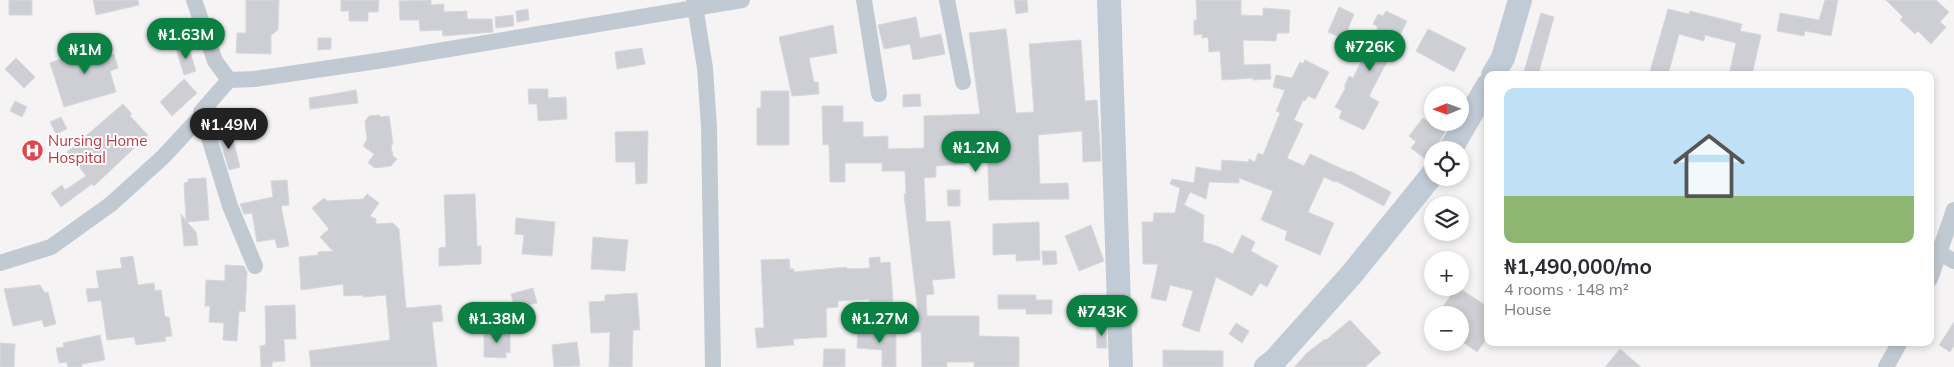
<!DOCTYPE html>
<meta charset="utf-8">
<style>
:root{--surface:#fff;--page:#f7f7f7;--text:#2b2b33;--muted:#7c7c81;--accent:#0b8043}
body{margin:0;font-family:Mulish,sans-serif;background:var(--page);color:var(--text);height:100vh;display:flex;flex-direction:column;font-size:19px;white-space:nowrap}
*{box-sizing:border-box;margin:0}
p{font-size:16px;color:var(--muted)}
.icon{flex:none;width:28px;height:28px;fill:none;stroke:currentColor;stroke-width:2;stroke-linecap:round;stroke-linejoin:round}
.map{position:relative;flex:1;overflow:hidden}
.side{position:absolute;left:1484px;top:71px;width:450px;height:275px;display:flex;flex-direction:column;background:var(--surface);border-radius:10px;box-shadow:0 2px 8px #0003}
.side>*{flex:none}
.needle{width:32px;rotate:269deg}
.tools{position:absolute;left:1424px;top:86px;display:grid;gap:10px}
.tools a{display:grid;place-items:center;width:45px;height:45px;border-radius:50%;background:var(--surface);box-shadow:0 2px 8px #0003;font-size:25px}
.price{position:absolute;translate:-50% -42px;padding:0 11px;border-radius:18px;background:var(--accent);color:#fff;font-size:16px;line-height:32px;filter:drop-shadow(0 1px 2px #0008)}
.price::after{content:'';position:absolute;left:50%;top:30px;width:15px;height:11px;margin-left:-8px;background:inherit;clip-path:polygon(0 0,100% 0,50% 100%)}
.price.selected{background:#222;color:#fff}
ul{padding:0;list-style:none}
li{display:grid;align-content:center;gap:10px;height:265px;padding:0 20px}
li span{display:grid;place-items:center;height:155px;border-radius:10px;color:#555}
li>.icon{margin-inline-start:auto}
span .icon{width:90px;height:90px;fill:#fffc;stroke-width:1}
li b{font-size:21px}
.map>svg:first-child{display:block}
.building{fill:#cdcfd5;stroke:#d7d9de}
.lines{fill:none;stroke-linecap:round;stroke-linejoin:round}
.street{stroke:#c1cad2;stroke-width:16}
.secondary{stroke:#c1cbd6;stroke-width:24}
.labels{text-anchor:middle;stroke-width:4;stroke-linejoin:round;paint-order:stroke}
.health-label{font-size:15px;fill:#be3a42;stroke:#fff;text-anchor:start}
</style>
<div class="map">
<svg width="1954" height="367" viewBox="0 0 1954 367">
<rect width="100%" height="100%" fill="#f5f3f3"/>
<path class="building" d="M9 0H32V15H9Z
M93 0H138L139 5 96 15Z
M246 0H279L278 30 271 35V54L236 53 237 33H246Z
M341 0H379L378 12H368V21H349V11H341Z
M431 0V5L444 4V12L467 11V19H492L493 32 443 36 442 30 420 31 419 20H400L399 1Z
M1014 0H1027L1028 12 1016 14Z
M1196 0H1241V15L1263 16V8L1290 10 1289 33H1277L1276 41 1243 40 1244 65 1270 64 1271 79 1253 80V78L1222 80 1220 51 1209 52 1208 37 1202 38V34L1194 35V20H1197Z
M1825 0H1838L1831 36 1805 31 1804 36 1777 31 1780 13 1819 20Z
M1886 0H1936L1949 12 1940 22 1946 27 1931 44 1918 31 1915 34 1900 20 1903 17Z
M1339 7 1354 14 1344 39 1328 32Z
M528 9 529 20 517 22 516 11Z
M1668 9 1689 14 1690 11 1742 24 1740 31 1761 35 1752 75H1729L1736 43 1705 35 1704 41 1679 34 1668 75H1649Z
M1386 11 1407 21 1398 39 1403 42 1398 52 1393 50 1370 94V97L1379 102 1364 130 1339 118 1342 111 1335 107 1346 87H1344L1349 76 1353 78 1378 27 1373 24 1378 14 1383 16Z
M1541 13 1554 17 1538 75H1523Z
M513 15 514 26 496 28 495 17Z
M916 17 920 38 941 34 945 54 913 60 910 44 884 49 878 25Z
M187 19 195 42 181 47 173 24Z
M833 25 837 53 809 58 814 82H818L819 94 792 96 779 37Z
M1006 29 1016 113 1034 112 1029 44 1081 40 1085 101 1097 100 1101 161 1083 162 1082 131 1038 135 1040 184 1068 183 1069 199 989 200 987 137 964 138 966 164 936 166V177L924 178 926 222 950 221 955 278 932 280 934 294 926 295 927 316H979V336L1019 337V367H974V362H947V367H922L921 332H905V316H916V314L918 313 904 194H906L905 171H882V163H845V182H830L829 147 828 144 823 145 822 106H843V122H863V137L888 136V149L924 148V116L980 114 969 33Z
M1428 29 1466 48 1454 72 1416 51Z
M318 38H331V49L318 50Z
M102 43 106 57 114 54 118 68 110 71 116 92 64 107 50 63Z
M188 45 196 71 184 75 176 49Z
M642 48 645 64 617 69 615 52Z
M16 58 35 77 24 88 5 69Z
M1305 60 1329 72 1315 99 1308 96 1305 101 1303 100 1294 120 1303 124 1287 158 1304 166 1310 154 1349 172 1350 171 1391 192 1384 206 1336 181 1335 182 1324 177 1308 212 1334 223 1320 255 1285 240 1287 231 1261 220 1273 191 1239 178V183L1209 182 1206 199 1190 192 1184 205 1204 215 1203 242 1217 246 1233 254 1242 235 1255 242 1251 251 1278 266 1267 287 1260 283 1252 296 1216 277 1199 332 1182 326 1193 291 1170 285 1166 301 1151 298 1158 264H1143L1142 222H1153L1154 213H1175L1180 188 1170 184 1172 179 1194 183 1196 167 1221 171 1222 160 1248 162 1249 159 1255 162 1258 153 1263 155 1280 113 1276 111 1285 90 1273 87 1276 75 1292 78 1300 62 1303 64Z
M184 79 197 93 172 116 160 102Z
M528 89H548V98L566 97 567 119 538 121 537 104H529Z
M356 90 358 103 310 109 309 98Z
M761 91H789V145H757V108H761Z
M920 94 921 106 903 107V95Z
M15 101 27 107 22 117 10 111Z
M123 104 132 114 130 116 148 135 94 186 92 184 61 207 51 193 62 185 65 190 86 176 67 152Z
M380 115V117L389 116 393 143 391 146 393 156 397 159 391 166 375 168 368 163 374 154 363 146 367 140 365 121 369 116Z
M61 117 67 129 56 134 50 122Z
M1423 118 1436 128 1438 126 1445 132 1437 146 1426 160 1411 148 1416 142 1409 136Z
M231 131 240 167 229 170 218 134Z
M648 131 647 183 636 184 635 162H616L615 132Z
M206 178 209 220 187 222 196 232 198 245 184 246 181 214 186 221 184 183 188 182V179Z
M287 180 289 205 281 206 289 246 277 248 275 239 257 242 252 213 244 214 240 204 273 197 271 181Z
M947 190H960V206H948Z
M367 194 379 203 370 216 376 219V224L393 223 399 229 406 308 441 305 443 321 432 322 437 367H311L309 351 390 340 386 295 363 297V295L344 296 343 284 301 290 299 257 318 255V252L333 251 320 237 329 229 312 208 324 198 327 201 363 199Z
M475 194 477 246H481V264L439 266V248L446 247 444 195Z
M516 218 555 222 552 256 522 254 524 235 515 234Z
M1039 222 1040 260 1016 261V254L993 255V224Z
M1091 225 1104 261 1079 271 1065 236Z
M593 237 628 240 625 271 591 269Z
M1042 251H1056L1057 264 1043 265Z
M133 256 138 285 154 283 155 291 161 290 165 317H169L172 336 165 337 166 341 136 345 134 337 107 340 101 300 88 302 86 289 99 288 96 271 122 268 120 258Z
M880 257V263L890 262 893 301 870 302 869 299 838 301V307L827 308 826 310 827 337 793 339 794 345 757 348 755 328H764L761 260 789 259 790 269H794V272L847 267V269L870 268 869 258Z
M225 265 244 266 247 272 245 312 239 311 237 341 223 340 224 323 209 322 210 306H205L206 280 225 281Z
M40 285 45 293 48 292 56 324 44 327 42 320 13 326 4 289Z
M533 288 537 303 515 308 511 294Z
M1456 288H1459L1488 307V337L1477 352 1460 340V315H1437Z
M637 293 640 330H633L632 367H609L610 332 591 333 589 302 605 301V295Z
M998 295H1036V300H1052V314H1026V309H998Z
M295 305 296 339H284L285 361 272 362V367H261L260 346 265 345 266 343 265 306Z
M1350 320 1381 353 1365 367H1294L1307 353 1325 339 1326 340Z
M1954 322V346L1950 352 1939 345Z
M1236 323 1249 331 1242 343 1229 334Z
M1096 325H1106L1107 348H1097Z
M858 329 896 330V367H882V350L857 348Z
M484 330 510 331V353L506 352V358L484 357Z
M100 335 105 360 82 364V367H68L67 362 59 363 56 348 64 347 63 343Z
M577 342 580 366 554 367 552 345Z
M0 343 15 344 14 367H0Z
M824 349H845V367H823Z
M1620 349 1641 367H1605Z
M1163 350 1223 351V367H1163Z"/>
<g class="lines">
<path class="street" d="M194 0 215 61 229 80
M694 0 705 68 709 127 713 367
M864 0 879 94
M947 0 963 82
M202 115 230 206 255 266
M1939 253 1954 261
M0 263 51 247 111 204 163 157 202 115 201 112 229 80 254 79 384 60 742 0
M1930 279 1954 210
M1886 367 1900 342"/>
<path class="secondary" d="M1109 0 1121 367
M1493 75 1503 58 1520 0
M1450 150 1488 85
M1266 367 1275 360 1351 275 1432 175"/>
</g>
<defs>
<symbol id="hospital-disc" viewBox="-11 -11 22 22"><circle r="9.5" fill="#e0444e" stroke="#fff"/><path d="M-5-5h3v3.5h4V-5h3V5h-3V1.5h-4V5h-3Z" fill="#fff"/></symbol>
</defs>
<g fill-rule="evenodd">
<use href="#hospital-disc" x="20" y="138" width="25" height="25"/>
</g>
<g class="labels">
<g class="health-label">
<text x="48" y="146">Nursing Home<tspan x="48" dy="17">Hospital</tspan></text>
</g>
</g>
</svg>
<div class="tools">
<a><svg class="needle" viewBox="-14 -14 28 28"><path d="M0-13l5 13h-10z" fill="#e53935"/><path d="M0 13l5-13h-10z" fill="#7c7c81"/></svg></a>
<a><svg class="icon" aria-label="locate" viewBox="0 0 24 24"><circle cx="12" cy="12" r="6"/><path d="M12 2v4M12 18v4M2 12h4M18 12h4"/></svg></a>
<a><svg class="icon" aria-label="layers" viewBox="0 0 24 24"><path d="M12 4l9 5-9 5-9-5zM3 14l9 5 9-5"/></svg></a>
<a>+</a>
<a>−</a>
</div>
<b class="price" style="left:186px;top:60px">₦1.63M</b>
<b class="price" style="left:1370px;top:72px">₦726K</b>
<b class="price" style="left:85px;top:75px">₦1M</b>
<b class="price selected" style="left:229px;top:150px">₦1.49M</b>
<b class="price" style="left:976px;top:173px">₦1.2M</b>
<b class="price" style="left:1102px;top:337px">₦743K</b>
<b class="price" style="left:497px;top:344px">₦1.38M</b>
<b class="price" style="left:880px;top:344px">₦1.27M</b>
<section class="side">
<ul>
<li><span style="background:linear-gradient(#bfe0f5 70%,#8fb573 0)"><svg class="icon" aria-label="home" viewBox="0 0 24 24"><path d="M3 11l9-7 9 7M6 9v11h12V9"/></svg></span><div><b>₦1,490,000/mo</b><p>4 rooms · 148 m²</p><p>House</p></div></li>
</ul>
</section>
</div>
